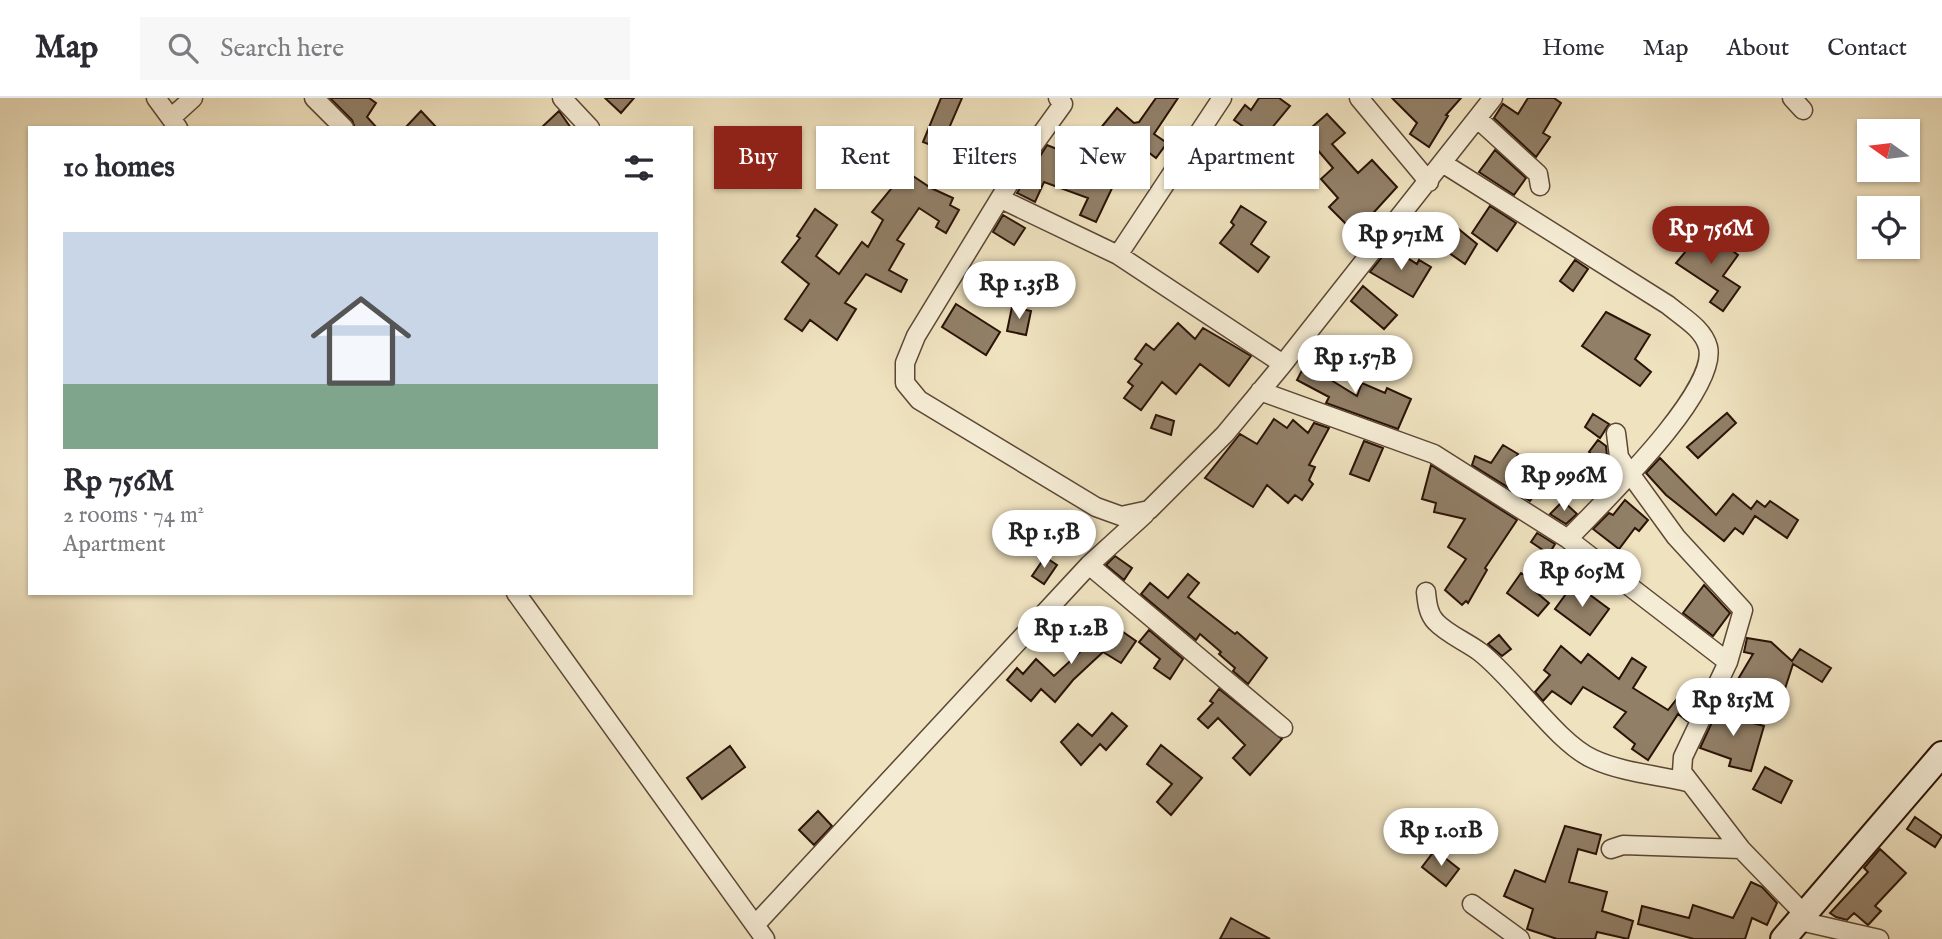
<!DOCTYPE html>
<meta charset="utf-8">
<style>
:root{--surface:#fff;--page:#f7f7f7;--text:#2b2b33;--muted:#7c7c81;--line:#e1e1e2;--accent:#8f2418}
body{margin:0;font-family:"IM FELL English",serif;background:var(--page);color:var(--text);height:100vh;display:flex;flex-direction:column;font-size:26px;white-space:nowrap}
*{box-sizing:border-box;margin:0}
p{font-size:23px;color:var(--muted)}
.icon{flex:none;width:38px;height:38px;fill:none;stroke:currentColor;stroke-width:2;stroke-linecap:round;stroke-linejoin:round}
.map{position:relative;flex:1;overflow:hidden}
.details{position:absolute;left:28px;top:28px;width:665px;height:469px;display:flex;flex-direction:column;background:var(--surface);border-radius:0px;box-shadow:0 2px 5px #0004}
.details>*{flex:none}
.top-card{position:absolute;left:714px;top:28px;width:665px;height:63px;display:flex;gap:14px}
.needle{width:46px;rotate:284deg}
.controls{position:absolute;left:1857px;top:21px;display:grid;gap:14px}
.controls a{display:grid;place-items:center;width:63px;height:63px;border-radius:0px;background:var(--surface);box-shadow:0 2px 5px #0004;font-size:35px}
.price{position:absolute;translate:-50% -60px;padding:0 16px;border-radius:24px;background:#fff;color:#222;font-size:23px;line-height:46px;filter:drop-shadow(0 2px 4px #0008)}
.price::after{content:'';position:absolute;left:50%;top:42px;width:21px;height:16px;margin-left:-10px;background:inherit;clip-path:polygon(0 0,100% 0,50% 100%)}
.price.selected{background:var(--accent);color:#fff}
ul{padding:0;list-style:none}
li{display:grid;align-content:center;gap:14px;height:371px;padding:0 35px}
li+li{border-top:2px solid var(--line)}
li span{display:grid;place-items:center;height:217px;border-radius:0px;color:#555}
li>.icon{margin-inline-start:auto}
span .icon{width:126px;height:126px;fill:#fffc;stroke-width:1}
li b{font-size:30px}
h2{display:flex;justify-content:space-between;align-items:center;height:84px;padding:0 35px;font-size:30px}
.chip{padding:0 24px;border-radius:0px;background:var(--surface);box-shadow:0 2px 5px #0004;font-size:24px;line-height:63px}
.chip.selected{background:var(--accent);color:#fff}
header{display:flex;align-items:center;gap:42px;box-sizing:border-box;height:98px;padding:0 35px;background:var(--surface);border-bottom:2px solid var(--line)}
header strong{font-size:33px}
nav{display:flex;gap:38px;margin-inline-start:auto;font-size:24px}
.search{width:490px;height:63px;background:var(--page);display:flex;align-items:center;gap:18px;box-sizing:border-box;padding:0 24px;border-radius:0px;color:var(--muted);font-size:26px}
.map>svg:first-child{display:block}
.building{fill:#917f67;stroke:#2b1307;stroke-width:2}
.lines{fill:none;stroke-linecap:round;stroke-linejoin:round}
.minor-casing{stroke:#5c4735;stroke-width:21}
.secondary-casing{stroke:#2b1307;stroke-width:28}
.minor{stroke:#f5ecd5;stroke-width:18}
.secondary{stroke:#f5ecd5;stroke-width:24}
</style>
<header>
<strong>Map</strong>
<div class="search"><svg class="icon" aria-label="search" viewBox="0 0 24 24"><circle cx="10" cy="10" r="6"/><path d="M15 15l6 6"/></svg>Search here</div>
<nav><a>Home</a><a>Map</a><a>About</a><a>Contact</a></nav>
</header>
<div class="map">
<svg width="1942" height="841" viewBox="0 0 1942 841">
<rect width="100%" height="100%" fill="#efe2bf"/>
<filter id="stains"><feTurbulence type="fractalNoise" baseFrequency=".00286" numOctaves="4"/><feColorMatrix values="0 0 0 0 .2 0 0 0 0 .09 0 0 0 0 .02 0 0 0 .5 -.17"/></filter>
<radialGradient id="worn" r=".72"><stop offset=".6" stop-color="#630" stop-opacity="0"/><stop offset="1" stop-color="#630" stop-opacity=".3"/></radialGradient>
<path class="building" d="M330 0H369L376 5 367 19 377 30H355L352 22Z
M605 0H634L621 15Z
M941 0H962L949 30 963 39 956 57 923 44Z
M1156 0H1178L1154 36 1167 45 1156 60 1122 34 1118 38 1111 31 1085 73 1114 86 1096 124 1080 117 1088 100 1044 84 1035 104 1017 95 1047 47 1074 58 1086 39 1091 42 1117 10 1134 25 1139 24Z
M1259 0H1279L1290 8 1262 42 1234 22 1245 7 1251 12Z
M1392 0H1461L1446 17 1448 18 1429 49 1410 36 1417 25Z
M1528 0H1554L1561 5 1543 35 1550 39 1536 59 1494 20 1503 6 1518 16Z
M421 13 437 30H405Z
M559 13 571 30H541Z
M1327 16 1345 35 1332 46 1358 75 1372 62 1397 89 1355 135 1329 109 1338 100 1321 81 1333 70 1304 36Z
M991 30 1013 43 1003 60 982 47Z
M1495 52 1526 80 1514 97 1479 74Z
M901 70 931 90 953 100 950 107 959 112 946 135 936 129 939 123 919 110 897 142 904 146 889 172 907 182 901 194 866 176 845 205 856 211 837 242 810 222 802 233 785 221 809 186 782 164 800 140 797 138 815 111 837 127 816 158 839 176 862 144 868 149 883 122 872 114 891 91 888 89Z
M1241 108 1266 124 1251 146 1269 159 1258 174 1220 145 1234 127 1231 124Z
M1490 108 1516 125 1497 153 1472 135Z
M1003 117 1025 130 1014 147 993 134Z
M1455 128 1477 146 1465 166 1439 148Z
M1701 129 1738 157 1723 178 1740 189 1723 213 1710 204 1718 193 1676 165 1696 141 1693 139Z
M1390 149 1417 166 1419 162 1431 169 1413 199 1370 174Z
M1575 162 1588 171 1573 193 1560 183Z
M1363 188 1397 217 1384 231 1351 203Z
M956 206 1000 234 986 257 942 229Z
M1012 209 1031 213 1026 237 1007 233Z
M1606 214 1650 237 1635 261 1651 274 1640 288 1582 248Z
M1178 225 1195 241 1203 230 1251 258 1229 288 1200 266 1176 296 1162 284 1141 312 1124 300 1133 288 1128 284 1142 266 1135 261 1146 246 1154 252Z
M1315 247 1328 254 1318 274 1357 298 1362 285 1385 295 1387 290 1411 301 1398 331 1326 305 1329 299 1297 282Z
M1727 315 1736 325 1698 360 1687 349Z
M1593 316 1609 326 1600 340 1585 329Z
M1156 317 1174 323 1171 337 1151 330Z
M1274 321 1287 330 1293 322 1308 335 1314 325 1329 330 1309 367 1315 369 1309 382 1313 386 1302 402 1295 397 1288 405 1267 387 1253 409 1205 380 1240 336 1257 346Z
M1598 342 1606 348 1607 358 1602 366 1589 354Z
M1364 343 1383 350 1369 383 1350 376Z
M1503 347 1518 356 1510 369 1540 389 1530 403 1472 367 1475 358 1491 365Z
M1660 360 1716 417 1733 396 1751 411 1757 403 1765 409 1770 403 1798 422 1787 440 1755 418 1743 436 1735 430 1724 443 1666 397 1646 375Z
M1431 367 1517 422 1485 470 1487 472 1468 505 1466 503 1462 507 1445 492 1466 461 1448 449 1465 421 1434 414 1436 405 1422 401Z
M1625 402 1648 422 1639 433 1635 430 1619 451 1593 431 1609 415 1613 417Z
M1563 403 1577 416 1566 426 1550 416Z
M1537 435 1555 446 1549 456 1531 444Z
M1115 458 1132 470 1124 482 1106 467Z
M1045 459 1057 467 1044 486 1032 478Z
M1521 475 1533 483 1529 488 1549 505 1538 518 1507 495Z
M1188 476 1199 485 1188 499 1235 536 1237 534 1267 560 1248 586 1233 573 1235 570 1219 556 1221 554 1200 536 1196 542 1141 496 1150 485 1168 500Z
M1574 485 1609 511 1590 537 1555 511Z
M1704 487 1730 515 1713 538 1683 515Z
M1113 527 1136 543 1121 565 1103 554 1073 582 1055 604 1041 591 1031 603 1007 582 1017 570 1023 576 1036 561 1054 578 1095 540 1099 543Z
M1149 532 1183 561 1170 581 1154 570 1160 561 1139 544Z
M1499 537 1511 551 1502 558 1488 546Z
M1747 540 1771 544 1792 563 1800 551 1831 570 1822 584 1793 566 1783 597 1763 589 1758 596 1737 583 1753 556 1744 554Z
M1561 548 1581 565 1588 556 1619 581 1632 560 1646 569 1633 590 1668 612 1684 592 1697 603 1687 623 1678 616 1648 662 1632 651 1635 646 1614 629 1626 614 1583 589 1571 606 1552 593 1543 603 1535 594 1550 577 1544 572Z
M1219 591 1282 641 1250 677 1233 660 1245 647 1218 620 1208 630 1198 621 1213 605 1210 603Z
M1721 605 1745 616 1742 622 1764 628 1751 673 1729 668 1731 661 1700 650Z
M1112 615 1127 628 1106 652 1100 646 1081 667 1061 644 1078 626 1092 638Z
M1161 647 1202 680 1171 717 1157 704 1172 686 1147 666Z
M730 648 745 669 702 701 687 680Z
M1765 669 1792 683 1781 705 1753 691Z
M818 713 832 728 814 747 799 732Z
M1915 719 1942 738 1935 749 1907 731Z
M1565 728 1601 737 1596 756 1578 751 1569 784 1607 794 1602 813 1633 823 1628 841 1597 834 1595 841H1557L1527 831 1533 811 1504 798 1515 772 1545 784Z
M1880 751 1906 775 1875 808 1881 813 1868 827 1854 815 1847 822 1836 819 1830 815 1868 774 1864 770Z
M1435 752 1459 771 1446 788 1422 769Z
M1751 784 1762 789 1777 805 1767 827 1752 820 1745 841H1694L1638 826 1642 808 1689 820 1693 807 1733 820Z
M1231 820 1240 825 1270 841H1220Z"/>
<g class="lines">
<defs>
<path id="minor" d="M156 0 178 30
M314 0 344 30
M562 0 590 30
M1058 0 1063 6 1027 56 916 238 905 265V285L919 302 1096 409 1121 418 1149 412 1225 336 1283 266 1493 0
M1359 0 1429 84
M1792 0 1803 12
M171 20 193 0
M1479 22 1538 76 1540 88
M1444 66 1668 207C1682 219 1703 230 1708 249 1719 294 1599 408 1568 441
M1001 101 1118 157 1283 266
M1118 157 1222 0
M1260 293 1434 356 1568 441 1728 564
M1616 335 1619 359 1631 377 1676 439 1743 512 1728 564 1683 659 1682 674 1741 751 1805 817
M1089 467 1283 630
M1426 494C1427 504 1428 516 1436 524 1447 536 1467 544 1480 554 1515 581 1557 645 1593 661 1621 674 1656 677 1687 684
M516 495 765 841
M1611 751 1623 747 1741 751
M1472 806 1520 841
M1800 823 1879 841
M755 827 1089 467 1145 416"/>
<path id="secondary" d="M1783 841 1942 656"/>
</defs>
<use href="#minor" class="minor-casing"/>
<use href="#secondary" class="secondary-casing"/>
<use href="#minor" class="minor"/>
<use href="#secondary" class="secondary"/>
</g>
<rect width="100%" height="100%" filter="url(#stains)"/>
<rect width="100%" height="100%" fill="url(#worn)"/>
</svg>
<div class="controls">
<a><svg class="needle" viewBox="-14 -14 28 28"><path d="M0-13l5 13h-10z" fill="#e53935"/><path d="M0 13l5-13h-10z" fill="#7c7c81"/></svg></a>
<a><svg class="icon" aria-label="locate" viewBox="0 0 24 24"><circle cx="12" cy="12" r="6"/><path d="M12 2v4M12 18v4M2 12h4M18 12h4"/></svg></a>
</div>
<b class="price selected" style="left:1711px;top:168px">Rp 756M</b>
<b class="price" style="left:1401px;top:174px">Rp 971M</b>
<b class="price" style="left:1019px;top:223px">Rp 1.35B</b>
<b class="price" style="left:1355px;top:297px">Rp 1.57B</b>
<b class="price" style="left:1564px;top:415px">Rp 996M</b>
<b class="price" style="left:1044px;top:472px">Rp 1.5B</b>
<b class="price" style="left:1582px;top:511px">Rp 605M</b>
<b class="price" style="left:1071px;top:568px">Rp 1.2B</b>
<b class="price" style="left:1733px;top:640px">Rp 815M</b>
<b class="price" style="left:1441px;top:770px">Rp 1.01B</b>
<div class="top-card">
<a class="chip selected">Buy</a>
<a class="chip">Rent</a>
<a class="chip">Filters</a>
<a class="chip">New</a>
<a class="chip">Apartment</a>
</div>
<section class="details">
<h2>10 homes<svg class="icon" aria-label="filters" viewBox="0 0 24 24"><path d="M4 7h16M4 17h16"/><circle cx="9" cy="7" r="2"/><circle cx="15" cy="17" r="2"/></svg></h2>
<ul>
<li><span style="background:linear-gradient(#c9d6e8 70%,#7fa58c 0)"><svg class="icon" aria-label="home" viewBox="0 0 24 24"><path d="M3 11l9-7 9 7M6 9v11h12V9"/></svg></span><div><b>Rp 756M</b><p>2 rooms · 74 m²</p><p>Apartment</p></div></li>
</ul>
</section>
</div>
